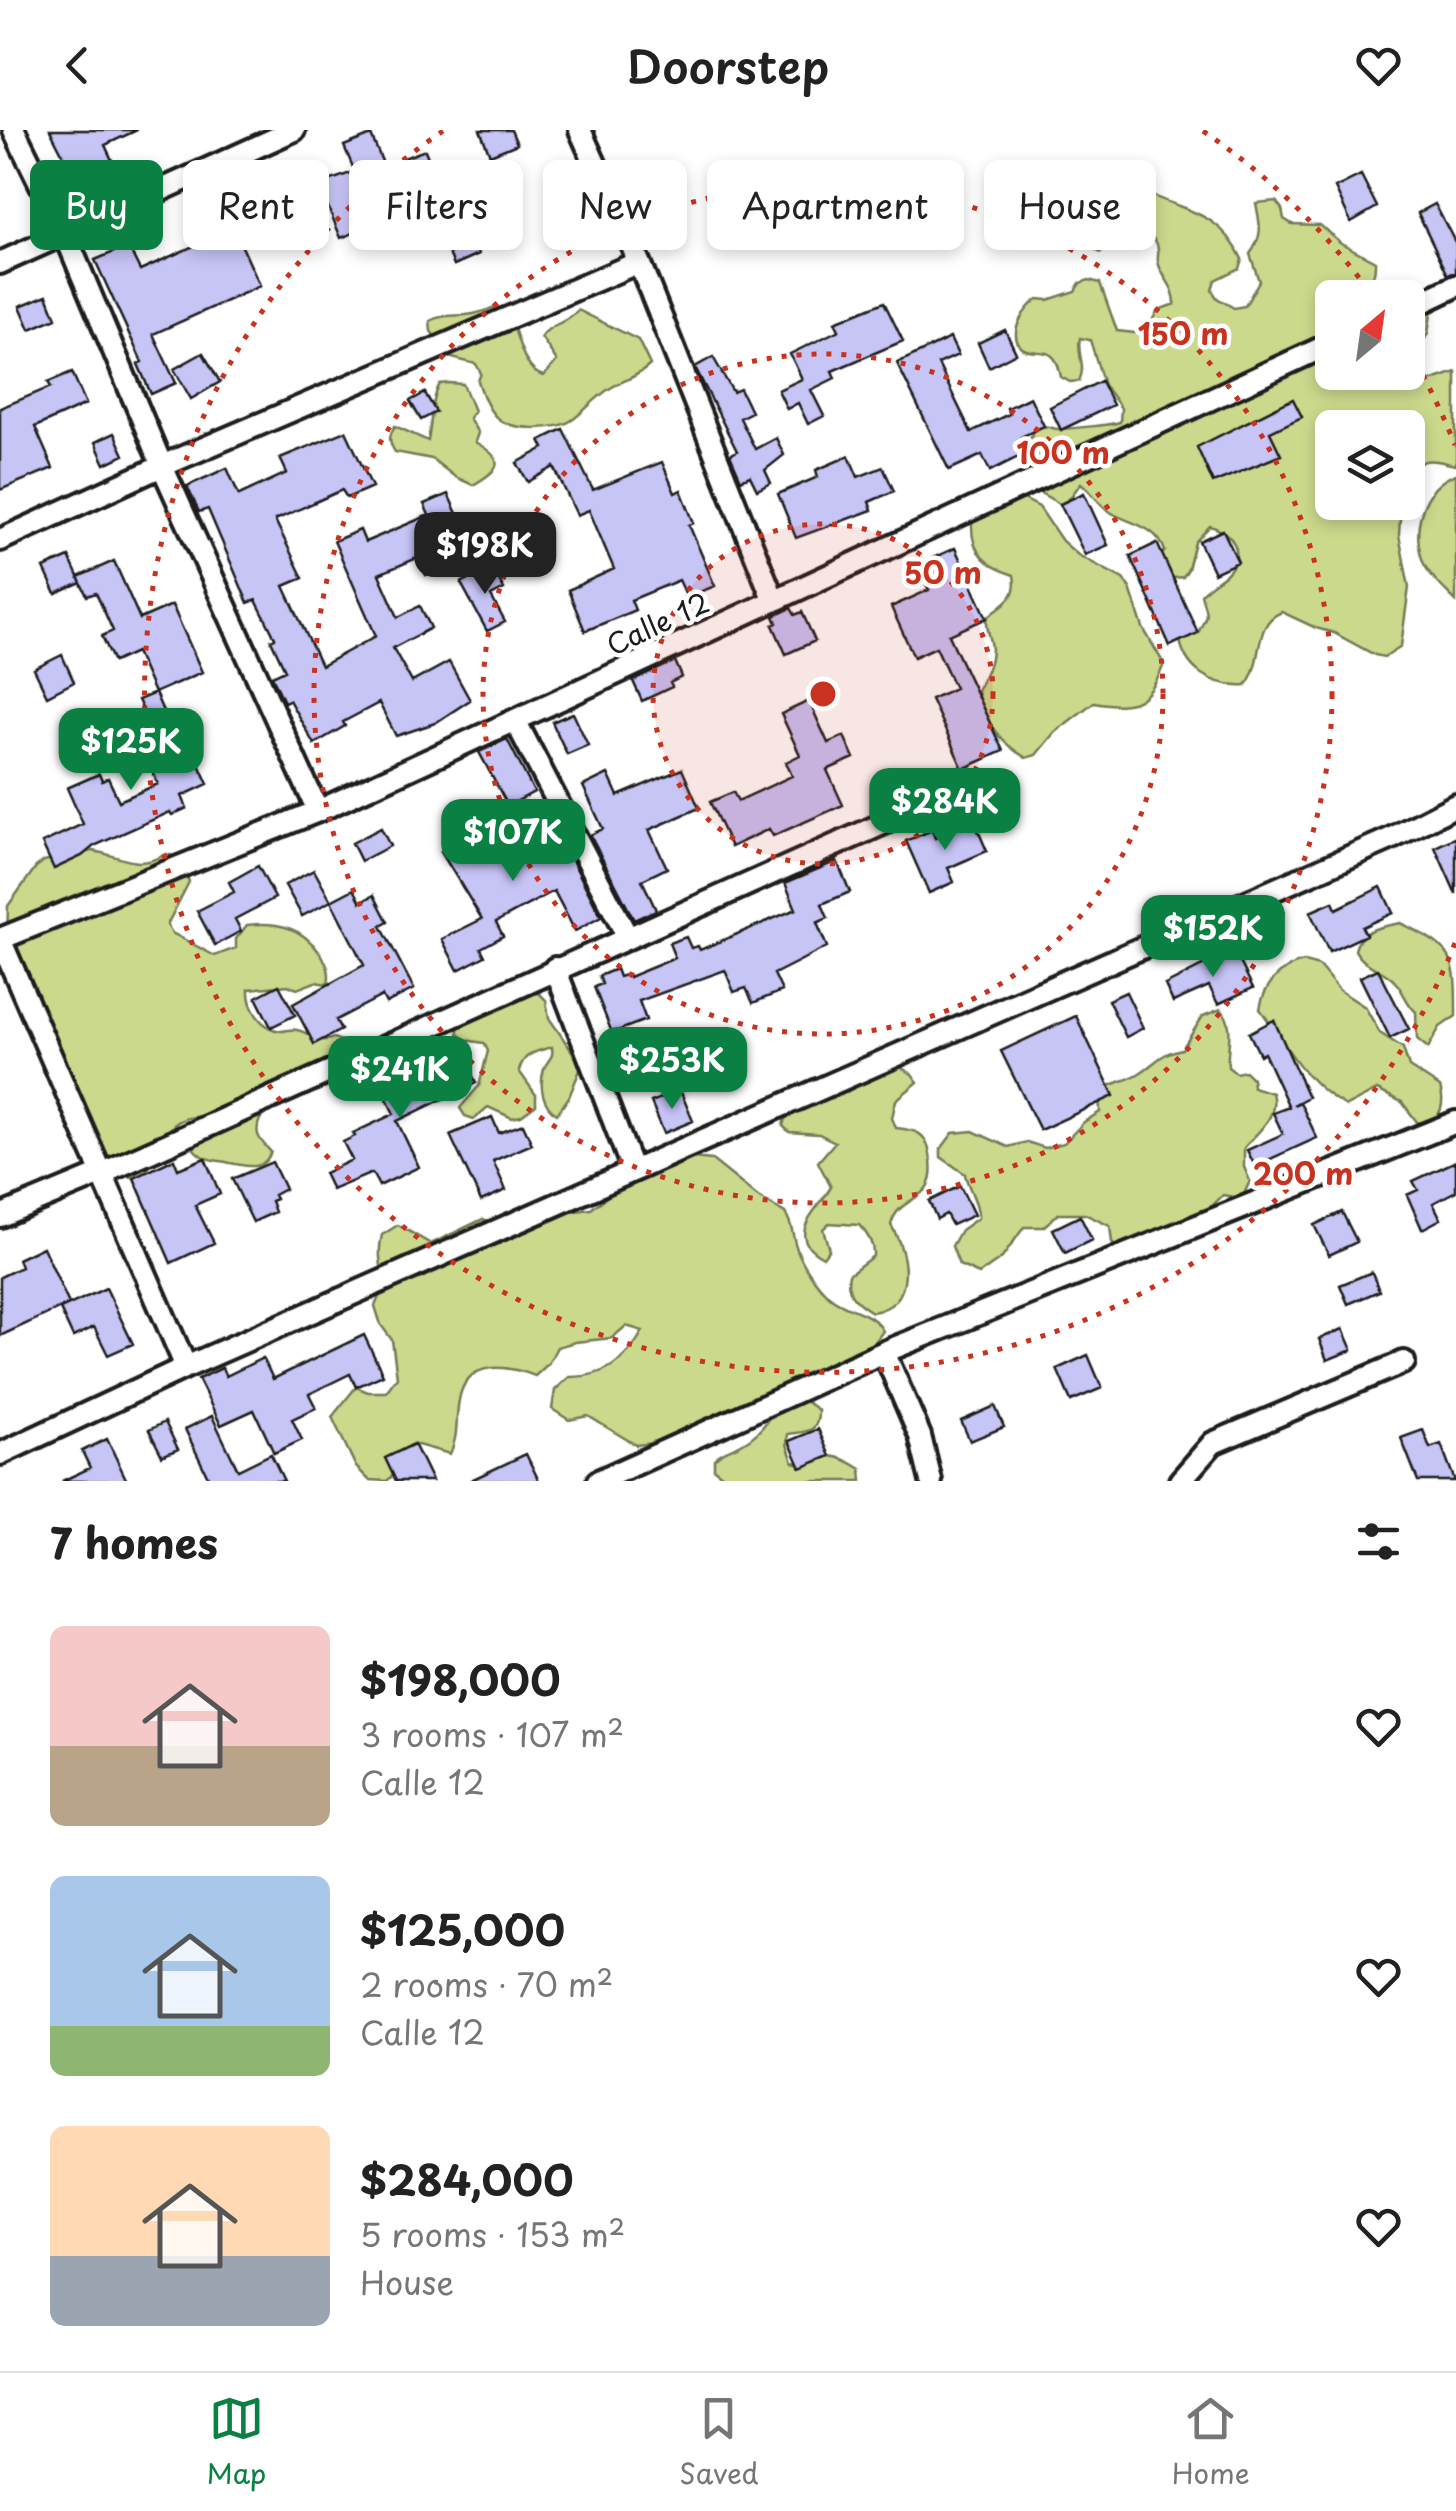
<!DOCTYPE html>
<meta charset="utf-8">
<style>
:root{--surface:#fff;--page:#f6f6f6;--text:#222;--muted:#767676;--line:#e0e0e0;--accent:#0b8043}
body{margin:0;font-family:"Playpen Sans",sans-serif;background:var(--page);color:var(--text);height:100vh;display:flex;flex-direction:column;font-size:38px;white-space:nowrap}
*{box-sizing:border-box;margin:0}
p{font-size:32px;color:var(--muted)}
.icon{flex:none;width:55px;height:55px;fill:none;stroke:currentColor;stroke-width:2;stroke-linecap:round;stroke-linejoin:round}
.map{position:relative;height:1351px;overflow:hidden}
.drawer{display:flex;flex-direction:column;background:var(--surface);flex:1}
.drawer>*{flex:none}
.banner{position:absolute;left:30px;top:30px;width:1398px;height:90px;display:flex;gap:20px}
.needle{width:65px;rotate:29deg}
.controls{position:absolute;left:1315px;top:150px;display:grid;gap:20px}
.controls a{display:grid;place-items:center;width:110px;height:110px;border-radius:15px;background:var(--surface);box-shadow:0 5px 15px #0003;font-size:50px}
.price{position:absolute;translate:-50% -85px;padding:0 22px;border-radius:20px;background:var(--accent);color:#fff;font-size:32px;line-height:65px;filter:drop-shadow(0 2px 5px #0008)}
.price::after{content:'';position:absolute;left:50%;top:60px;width:30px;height:22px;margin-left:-15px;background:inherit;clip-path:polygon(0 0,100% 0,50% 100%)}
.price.on{background:#222;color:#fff}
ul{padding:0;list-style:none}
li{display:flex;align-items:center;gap:30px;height:250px;padding:0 50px}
li span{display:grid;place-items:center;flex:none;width:280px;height:200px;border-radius:15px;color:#555}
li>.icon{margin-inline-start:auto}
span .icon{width:120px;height:120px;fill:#fffc;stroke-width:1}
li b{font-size:42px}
h2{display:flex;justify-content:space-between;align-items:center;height:120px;padding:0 50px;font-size:42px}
.tag{padding:0 35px;border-radius:15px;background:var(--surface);box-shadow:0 5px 15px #0003;font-size:35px;line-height:90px}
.tag.on{background:var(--accent);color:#fff}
header{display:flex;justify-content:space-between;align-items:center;height:130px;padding:0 50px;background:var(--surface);font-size:45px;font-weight:600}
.menu{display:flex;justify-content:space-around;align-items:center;height:140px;border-top:2px solid var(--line);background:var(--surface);font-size:28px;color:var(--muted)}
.menu a{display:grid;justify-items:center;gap:5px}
.menu .on{color:var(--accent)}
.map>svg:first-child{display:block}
.green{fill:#cbd98d;stroke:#747a54;stroke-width:2.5}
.building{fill:#c7c4f6;stroke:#1c1c1c;stroke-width:2.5}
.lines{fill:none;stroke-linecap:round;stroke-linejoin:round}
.street-casing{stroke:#1c1c1c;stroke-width:28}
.street{stroke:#fff;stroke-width:20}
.ring{fill:none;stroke:#c8321e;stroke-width:5;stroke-dasharray:5 10}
.labels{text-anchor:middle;stroke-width:9;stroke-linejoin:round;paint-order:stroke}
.street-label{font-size:28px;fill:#1c1c1c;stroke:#fff}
.centre{fill:#c8321e;stroke:#fff;stroke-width:5}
.ring-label{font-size:30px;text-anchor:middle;font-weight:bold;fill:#c8321e;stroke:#fff;stroke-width:9;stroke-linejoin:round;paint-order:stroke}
</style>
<header><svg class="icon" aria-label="back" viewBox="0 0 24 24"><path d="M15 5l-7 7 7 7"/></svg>Doorstep<svg class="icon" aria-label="heart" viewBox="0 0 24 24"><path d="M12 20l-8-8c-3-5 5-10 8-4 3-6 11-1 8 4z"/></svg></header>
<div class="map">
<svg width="1456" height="1351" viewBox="0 0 1456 1351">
<rect width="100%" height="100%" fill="#fff"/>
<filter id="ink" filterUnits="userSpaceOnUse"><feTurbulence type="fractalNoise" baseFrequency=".01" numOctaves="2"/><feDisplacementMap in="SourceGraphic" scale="20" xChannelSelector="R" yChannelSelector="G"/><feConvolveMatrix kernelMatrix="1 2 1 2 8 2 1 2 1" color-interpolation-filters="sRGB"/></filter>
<g filter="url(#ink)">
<path class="green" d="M1122 44C1159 85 1213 66 1242 129L1239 138 1215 150 1212 160 1217 168 1234 178 1245 176 1259 151 1250 124C1264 104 1260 95 1256 73L1276 71 1282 79 1284 89 1292 94 1320 95 1341 113 1375 131C1376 159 1357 167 1332 168V242L1379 243 1391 249 1430 251 1456 242V335C1434 331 1421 323 1408 347V298H1332V372L1401 373 1399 405 1409 457 1401 516 1384 527 1375 525 1334 503 1316 498 1282 482C1252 493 1265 529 1246 555 1212 557 1183 540 1179 504L1187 500 1198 503C1209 481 1207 487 1201 464 1208 456 1218 451 1226 444 1247 423 1233 403 1210 396L1195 412 1188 439 1183 447 1165 449 1158 427 1165 421C1157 396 1131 394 1112 383 1100 376 1092 362 1081 353L1069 369 1060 374 1035 360 1029 343 1036 326 1030 308C1034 302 1034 299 1041 297 1048 295 1050 298 1057 299 1066 299 1112 295 1120 292L1121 278 1104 255 1090 210 1080 208C1076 225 1087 235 1079 251L1070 252 1061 247C1059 239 1058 230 1051 225 1042 219 1029 225 1021 217 1007 203 1026 176 1038 169L1048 170 1075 161 1080 153 1089 150 1100 153 1117 201 1135 203 1143 201 1139 197 1149 196 1158 180 1175 174C1175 157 1164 150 1159 135 1156 128 1159 127 1158 119 1156 99 1132 100 1117 99L1101 123C1088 117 1087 106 1090 93L1103 81V62L1113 45Z
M1408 170 1426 176 1431 184 1428 203 1413 230 1408 229Z
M494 177 503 178 509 185C518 204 523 243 544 246L557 231 541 207C551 193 564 195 578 180L638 210 650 235C638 247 623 250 609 259 595 268 585 281 572 290 557 301 509 301 496 287 487 278 482 263 478 251L481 243 476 234 448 227 431 201 430 191C447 181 467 191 494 177Z
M449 253 463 254 474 281 469 288 478 303 475 312C507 330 501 339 473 355L455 347 432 329 395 322C389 312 388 306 395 296L428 311C431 295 432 267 440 254Z
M1456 344V471C1445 460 1431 448 1424 434 1410 401 1422 356 1456 344Z
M1016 365 1039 377 1062 411 1078 425 1123 449 1130 458 1143 498 1164 534C1148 574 1135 579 1094 572L1055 602 1036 625 1026 628C1002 614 980 588 977 560 985 546 995 528 991 512 989 503 986 498 987 488 1001 473 1019 471 1014 445 988 437 971 424 972 394L983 379Z
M93 721C123 726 136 741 166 724 183 727 184 737 189 752L167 795 172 803 215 826 236 818V809L247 795C277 791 302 797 320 823 327 834 331 841 328 854L315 852 297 859 288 855 249 859C248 877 261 899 281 901 286 901 292 898 297 900 312 903 317 915 334 908L344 912 334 927 309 942 260 989C253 1005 261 1011 271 1022 263 1042 248 1036 230 1033 215 1029 205 1032 194 1019L196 1010 205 1005 215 1006 218 998C206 982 182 984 169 1000 160 1011 157 1028 145 1043L141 1041 131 1047 104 1035 7 811 8 776 36 737 44 731Z
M1400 793C1456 820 1456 825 1456 886L1440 897 1428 918 1417 909 1416 882C1406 873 1404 862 1396 853 1384 838 1364 838 1355 820 1360 798 1382 797 1400 793Z
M1304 832 1319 836 1339 860 1365 877 1380 903 1403 918 1409 937 1440 957C1445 972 1442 988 1426 995L1417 992 1402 972 1377 960 1346 976C1304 953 1287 916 1260 879 1264 855 1280 837 1304 832Z
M539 863 546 870 549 888 578 930 580 940 569 967 557 984C542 976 539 955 544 939 548 928 554 929 552 917 537 921 523 923 519 941L536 965V975L521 986 512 988 488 977 474 989 465 986 460 978 479 956 488 921 484 913 465 910 458 904V895L518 866Z
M1221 879C1236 896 1226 916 1228 937L1236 943 1245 941 1252 948 1253 957 1272 963C1279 987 1258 1001 1244 1018V1037L1250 1051 1242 1068 1223 1065 1203 1085 1118 1120 1112 1113 1110 1096 1085 1084H1058L1043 1097H1024L1002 1128 979 1144 959 1135 952 1116 961 1100 978 1088C979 1073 968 1059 965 1044L941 1027V1019L953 1003 973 1001 1008 1017 1027 1012 1045 1018 1064 1013 1084 992 1100 982 1099 964C1110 952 1125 952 1138 944 1157 933 1158 924 1182 919L1203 886Z
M895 934 912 944 918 952 896 970 892 988 896 998C916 1000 927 1003 930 1024 940 1077 899 1061 891 1095 908 1124 917 1175 872 1182 856 1172 845 1164 849 1144L873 1126C874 1114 868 1104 859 1095L829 1093 823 1099 829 1119 823 1127C783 1106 817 1081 831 1057L818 1032 835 1012 819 1004 789 1002 783 996C789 961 826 977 847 962 862 951 878 942 895 934Z
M682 1027 712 1030 758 1067 785 1083C792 1093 792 1102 795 1113 800 1132 816 1154 830 1167 846 1181 872 1180 883 1201L872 1216 849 1236 807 1244 762 1270 743 1274 710 1294 672 1304 655 1313 636 1315 588 1286 569 1290 552 1279 555 1260 569 1247C603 1248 627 1230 643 1201L626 1196 612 1208 575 1212 557 1217 548 1234 535 1246C506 1235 466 1229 459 1270 455 1290 459 1305 450 1324L414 1314 401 1338 387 1351 369 1350 356 1337 332 1287 356 1257 368 1262H386L397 1247 392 1210 381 1195 375 1176C391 1143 374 1135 382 1105L398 1095 431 1114 483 1089 499 1096 527 1100 561 1083 591 1079 630 1049 649 1046 664 1034Z
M802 1269 818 1280C819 1304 806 1301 788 1304L787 1314 793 1332C824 1339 818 1311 861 1339L862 1351H730L714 1339V1329C723 1320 733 1319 743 1313 758 1305 768 1292 776 1276Z"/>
<path class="building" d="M50 0H137L105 15 123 54 76 76 61 44 70 39Z
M480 0H511L517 14 490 25Z
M371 5 384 36 357 47 344 16Z
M425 20 440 58 415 67 401 29Z
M353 42 374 95 341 108 326 72 280 89 269 61 298 50 302 61Z
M1361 45 1377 77 1351 92 1335 58Z
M220 68 260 156 153 204 176 253 151 264 138 234 142 232 95 130 128 116 140 140 205 111 191 82Z
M1435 74 1456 114V142L1448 145 1418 83Z
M464 92 479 124 454 135 440 103Z
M47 165 56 188 30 199 20 176Z
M884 172 903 211 832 241 835 248 811 260 824 286 808 294 798 273 787 279 778 260 802 249 790 224 839 200 835 192Z
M1005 200 1016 223 989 237 978 213Z
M950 208 958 225 938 234 971 302 1009 284 1007 278 1030 267 1044 296 1021 307 1028 322 990 341 982 325 949 340 897 233Z
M203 223 220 252 191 269 174 239Z
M713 227 733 262 740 259 751 282 740 288 755 319 776 308 784 325 765 340 771 353 757 360 750 346 741 350 730 325 737 321 695 237Z
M72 242 86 274 35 297 53 338 0 360V278L51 257 48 252Z
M1101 251 1113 275 1061 300 1050 277Z
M425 263 436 282 421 290 410 271Z
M1293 269 1302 287 1270 302 1281 325 1213 353 1197 317Z
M563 299 593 360 662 332 675 363 681 360 694 393 689 395 715 456 687 467 679 450 631 470 635 480 585 501 568 460 614 439 589 380 577 385 554 337 528 352 517 333 544 318 540 310Z
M346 301 372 357 347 368 342 360 275 390 303 448 284 456 321 536 376 506 334 411 360 400 365 412 429 385 424 374 448 364 460 390 428 407 443 437 426 445 417 428 379 444 398 487 420 476 431 498 393 518 412 552 449 532 470 570 435 593 396 606 379 573 343 592 345 596 314 614 289 570 284 572 272 546 285 540 271 510 275 508 256 470 248 473 208 379 199 382 187 356 227 338 239 365 287 343 280 328Z
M114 303 124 325 105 334 95 312Z
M849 326 858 347 883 337 894 361 869 372 872 380 796 408 778 364 818 347 816 340Z
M1084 363 1108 415 1085 425 1060 374Z
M1223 400 1238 432 1214 443 1199 411Z
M1157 413 1198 503 1170 516 1130 426Z
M955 418 987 488 949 505 1003 621 963 639 931 569 955 558 936 517 914 527 891 477 929 460 917 435Z
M69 427 81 453 56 464 44 438Z
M114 431 140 489 172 475 202 542 154 563 136 522 114 532 102 506 113 501 96 463 87 466 78 447Z
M492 437 504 459 491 466 505 492 487 501 461 453Z
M791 478 795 485 802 482 815 511 786 524 773 495 777 493 774 486Z
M62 525 74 552 47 566 34 539Z
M675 531 682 547 670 553 672 557 642 571 633 551Z
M155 563 180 620 190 615 208 654 182 666 187 678 172 685 170 682 94 716 82 726 54 739 42 713 83 694 67 658 99 644 102 651 108 648 119 671 158 654 140 613 155 606 138 570Z
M809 571 828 613 844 606 854 628 827 640 843 675 773 706 769 699 731 717 710 672 733 662 738 671 792 646 786 632 800 625 781 584Z
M573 583 588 615 567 624 552 592Z
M507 609 534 662 508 676 479 622Z
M682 639 699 678 649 700 667 738 642 750 656 780 634 790 590 705 603 699 583 656 608 644 618 666Z
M974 691 987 721 948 738 954 752 929 763 906 711 932 700 935 708Z
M519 692 527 707 553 693 601 787 575 801 554 761 496 792 503 806 481 818 485 826 458 840 442 809 482 789 441 722 469 708 473 716Z
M381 698 390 716 361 731 352 713Z
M1456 707V764L1435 717Z
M837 731 850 762 822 774 828 788 817 793 827 817 774 844 782 861 753 873 746 858 734 862 725 840 639 871 646 890 612 903 594 857 602 854 599 846 616 839 619 847 628 844 629 847 675 828 669 813 686 807 691 818 698 816 700 820 796 779 785 753Z
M258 736 275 768 235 789 241 801 215 815 197 781 234 762 229 752Z
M314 740 331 771 302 786 285 755Z
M1381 757 1393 783 1362 797 1366 805 1329 822 1310 782 1333 772 1336 779Z
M354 759 361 772 374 765 388 792 381 796 414 859 386 873 382 866 336 890 341 900 314 914 293 874 364 835 331 771Z
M1234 820 1253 858 1218 874 1209 856 1173 872 1165 855Z
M1378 839 1409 899 1390 908 1360 847Z
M279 855 295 885 271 897 256 867Z
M1126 862 1143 898 1126 907 1108 870Z
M1076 886 1114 966 1040 1000 1001 921Z
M1274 890 1308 967 1293 975 1300 972 1317 1008 1255 1036 1247 1020 1283 1004 1273 983 1289 977 1264 923 1260 925 1249 903Z
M461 920 476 953 397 991 419 1037 379 1056 372 1043 332 1060 324 1043 352 1030 343 1012 355 1006 353 1003 394 984 379 952 416 935 418 940Z
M680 960 693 991 664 1003 651 972Z
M492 987 499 1003 523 994 532 1014 493 1031 506 1060 481 1071 450 1005Z
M205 1028 220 1064 195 1075 214 1113 171 1133 134 1048 174 1029 178 1039Z
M1456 1031V1061L1433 1073 1441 1089 1422 1099 1407 1065 1418 1060 1413 1051Z
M272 1032 285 1059 274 1065 276 1069 271 1071 275 1082 253 1092 232 1049Z
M960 1056 974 1085 952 1095 946 1084 937 1089 929 1071Z
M1342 1082 1357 1112 1329 1125 1314 1095Z
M1080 1086 1092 1110 1065 1123 1053 1099Z
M43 1117 69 1174 0 1206V1147L21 1137 18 1129Z
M1372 1142 1379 1161 1348 1174 1340 1155Z
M106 1158 133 1214 108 1225 94 1197 73 1207 60 1179Z
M1343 1199 1352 1220 1327 1230 1319 1209Z
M364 1205 383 1245 356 1257 350 1244 309 1264 316 1278 292 1289 302 1310 274 1323 254 1280 221 1295 198 1249 222 1238 226 1246 263 1228 273 1249Z
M1088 1225 1102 1258 1071 1271 1057 1239Z
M995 1276 1004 1297 970 1311 961 1291Z
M212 1286 238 1340 271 1324 284 1351H210L185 1299Z
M165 1292 178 1319 162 1326 149 1300Z
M818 1299 830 1326 801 1338 789 1311Z
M1423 1300 1430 1318 1441 1314 1455 1351H1418L1401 1308Z
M107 1309 127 1351H62L90 1338 82 1321Z
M414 1314 432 1351H396L385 1328Z
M526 1324 539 1351H469Z"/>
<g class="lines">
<defs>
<path id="street" d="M14 0 65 104 162 336 318 681
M580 0 639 132 774 471
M0 133 294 0
M1408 179 1456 156
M0 410 162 336 639 132
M515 590 627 806
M555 838 633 1041
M0 1086 101 1044 947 665
M884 1222 920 1306 931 1351
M186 1237 0 809 318 681 1332 213
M0 1324 186 1237 1390 709 1456 675
M598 1351 884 1222 1456 992
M1180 1351 1213 1313 1404 1232"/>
</defs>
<use href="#street" class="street-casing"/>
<use href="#street" class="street"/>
</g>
</g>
<circle cx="823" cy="564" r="170" fill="#c8321e" fill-opacity=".12"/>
<g class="ring">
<circle cx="823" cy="564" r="170"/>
<circle cx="823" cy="564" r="340"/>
<circle cx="823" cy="564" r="509"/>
<path d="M1455 813A679 679 0 1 1 443 1M1203 1A679 679 0 0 1 1372 165M1408 219A679 679 0 0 1 1455 315"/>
</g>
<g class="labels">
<g class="street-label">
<text transform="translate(658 494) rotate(-25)" y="10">Calle 12</text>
</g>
</g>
<circle cx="823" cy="564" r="15" class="centre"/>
<g class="ring-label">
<text x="1183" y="215">150 m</text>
<text x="1063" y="334">100 m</text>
<text x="943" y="454">50 m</text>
<text x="1303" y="1055">200 m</text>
</g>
</svg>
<div class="controls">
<a><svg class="needle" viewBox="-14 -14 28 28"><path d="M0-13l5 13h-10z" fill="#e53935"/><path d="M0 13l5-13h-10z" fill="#767676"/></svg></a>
<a><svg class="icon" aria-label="layers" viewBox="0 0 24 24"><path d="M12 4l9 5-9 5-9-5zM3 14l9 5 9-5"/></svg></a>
</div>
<b class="price on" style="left:485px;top:467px">$198K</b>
<b class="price" style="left:131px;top:663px">$125K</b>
<b class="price" style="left:945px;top:723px">$284K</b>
<b class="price" style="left:513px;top:754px">$107K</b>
<b class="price" style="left:1213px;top:850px">$152K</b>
<b class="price" style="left:672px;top:982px">$253K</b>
<b class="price" style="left:400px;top:991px">$241K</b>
<div class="banner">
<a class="tag on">Buy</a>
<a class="tag">Rent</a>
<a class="tag">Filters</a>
<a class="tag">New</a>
<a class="tag">Apartment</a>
<a class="tag">House</a>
</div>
</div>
<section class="drawer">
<h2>7 homes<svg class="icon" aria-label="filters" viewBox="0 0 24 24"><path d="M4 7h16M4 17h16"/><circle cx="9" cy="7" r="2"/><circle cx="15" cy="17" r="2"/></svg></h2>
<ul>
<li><span style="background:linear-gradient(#f6c9c9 60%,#b9a48a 0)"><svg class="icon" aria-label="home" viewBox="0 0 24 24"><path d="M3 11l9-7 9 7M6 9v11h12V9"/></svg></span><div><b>$198,000</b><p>3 rooms · 107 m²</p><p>Calle 12</p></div><svg class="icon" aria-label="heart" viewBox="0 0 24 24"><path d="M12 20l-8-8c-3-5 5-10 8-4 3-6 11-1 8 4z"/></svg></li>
<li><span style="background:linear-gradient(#a9c7e8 75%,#8fb573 0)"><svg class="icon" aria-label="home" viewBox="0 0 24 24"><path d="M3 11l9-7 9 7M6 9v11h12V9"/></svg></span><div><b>$125,000</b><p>2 rooms · 70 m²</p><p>Calle 12</p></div><svg class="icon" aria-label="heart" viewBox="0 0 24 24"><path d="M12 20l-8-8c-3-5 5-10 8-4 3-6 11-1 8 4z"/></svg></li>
<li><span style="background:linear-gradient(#ffd9b3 65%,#9aa5b1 0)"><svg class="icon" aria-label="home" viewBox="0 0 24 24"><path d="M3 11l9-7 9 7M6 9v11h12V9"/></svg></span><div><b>$284,000</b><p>5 rooms · 153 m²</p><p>House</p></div><svg class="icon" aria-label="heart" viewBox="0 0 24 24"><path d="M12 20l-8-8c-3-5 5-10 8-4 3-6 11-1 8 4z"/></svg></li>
</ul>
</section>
<nav class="menu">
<a class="on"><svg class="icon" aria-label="map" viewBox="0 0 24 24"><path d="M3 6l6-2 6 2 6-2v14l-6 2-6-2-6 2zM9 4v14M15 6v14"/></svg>Map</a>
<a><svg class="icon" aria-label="saved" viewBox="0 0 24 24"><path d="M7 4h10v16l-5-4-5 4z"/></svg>Saved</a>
<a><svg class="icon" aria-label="home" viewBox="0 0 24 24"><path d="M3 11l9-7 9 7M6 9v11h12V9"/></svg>Home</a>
</nav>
